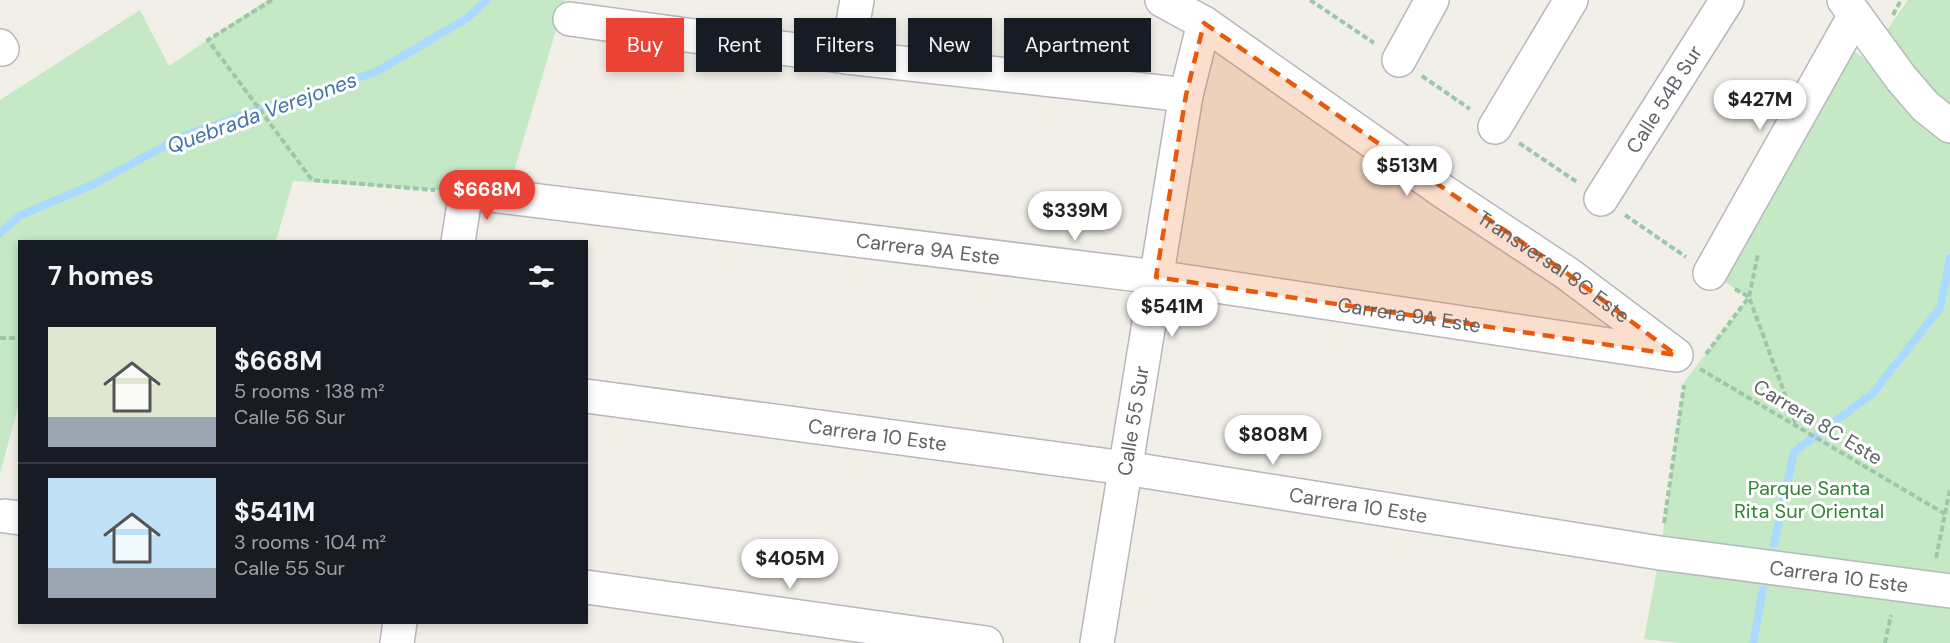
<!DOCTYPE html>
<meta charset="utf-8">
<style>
:root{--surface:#171b24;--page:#20242c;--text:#f1f3f6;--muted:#9ea1a6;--line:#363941;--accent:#ea4335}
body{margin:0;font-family:"DM Sans",sans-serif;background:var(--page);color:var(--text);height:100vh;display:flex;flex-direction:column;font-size:22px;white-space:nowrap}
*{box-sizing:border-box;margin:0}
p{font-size:20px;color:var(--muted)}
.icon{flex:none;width:33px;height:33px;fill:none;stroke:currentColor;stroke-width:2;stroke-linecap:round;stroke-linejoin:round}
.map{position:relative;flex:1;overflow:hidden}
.panel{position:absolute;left:18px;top:240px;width:570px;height:384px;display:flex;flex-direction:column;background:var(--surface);border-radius:0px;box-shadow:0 3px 9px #0003}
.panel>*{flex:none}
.top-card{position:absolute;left:606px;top:18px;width:570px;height:54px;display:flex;gap:12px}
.price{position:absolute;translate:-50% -51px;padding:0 14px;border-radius:21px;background:#fff;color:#222;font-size:20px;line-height:39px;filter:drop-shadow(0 2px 3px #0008)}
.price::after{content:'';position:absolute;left:50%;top:36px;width:18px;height:14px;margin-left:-9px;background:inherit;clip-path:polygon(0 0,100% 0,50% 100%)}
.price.active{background:var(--accent);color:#fff}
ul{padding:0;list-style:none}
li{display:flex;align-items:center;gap:18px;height:150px;padding:0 30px}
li+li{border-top:2px solid var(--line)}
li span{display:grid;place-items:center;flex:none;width:168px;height:120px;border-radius:0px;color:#555}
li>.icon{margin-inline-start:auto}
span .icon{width:72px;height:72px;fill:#fffc;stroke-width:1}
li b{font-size:26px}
h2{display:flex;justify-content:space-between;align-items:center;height:72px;padding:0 30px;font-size:26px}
.chip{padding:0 21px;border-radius:0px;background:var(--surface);box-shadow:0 3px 9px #0003;font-size:21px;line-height:54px}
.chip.active{background:var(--accent);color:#fff}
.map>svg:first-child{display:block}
.green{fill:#c5e8c5}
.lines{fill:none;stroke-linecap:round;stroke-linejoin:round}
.stream{stroke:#aadaff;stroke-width:8}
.minor-casing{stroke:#b5b8bc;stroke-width:36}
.path{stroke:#9cc7a9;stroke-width:4;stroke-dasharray:6 3;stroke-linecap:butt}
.minor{stroke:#fff;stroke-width:33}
.marked{fill:#e8590c;fill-opacity:0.2;stroke:#e8590c;stroke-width:4.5;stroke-dasharray:12 8;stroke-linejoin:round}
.labels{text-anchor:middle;stroke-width:6;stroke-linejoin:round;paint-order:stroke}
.street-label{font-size:20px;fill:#5f6368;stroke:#fff}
.park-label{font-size:20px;fill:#348238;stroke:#fff}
.water-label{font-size:21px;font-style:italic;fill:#4174aa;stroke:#fff}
</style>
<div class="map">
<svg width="1950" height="643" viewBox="0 0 1950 643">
<rect width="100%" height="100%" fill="#f1efe8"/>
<path class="green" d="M267 0H565L513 174 470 171 466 192 293 181 276 241 20 242 19 404 0 473V100L140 10 169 66Z
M1908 0H1950V643H1680L1644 639 1660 553 1684 382 1749 298 1720 279 1851 49 1866 60Z"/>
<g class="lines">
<path class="stream" d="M0 233 19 216 94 184 183 136 263 108 376 72 467 18 487 0
M1774 544 1794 452 1873 393 1940 308 1950 258
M1753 643 1763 590"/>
<defs>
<g id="minor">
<path id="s1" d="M1162 0 1204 23 1444 192 1568 274 1672 352"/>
<path d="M1844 0 1901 78 1925 106 1950 126"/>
<path d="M570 19 847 57 1186 95"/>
<path d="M0 46 2 49"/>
<path d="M847 57 857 0"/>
<path d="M1399 60 1432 0"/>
<path d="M1495 127 1571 0"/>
<path id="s2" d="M1601 199 1727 0"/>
<path id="s3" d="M458 242 466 192 1156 277 1676 355"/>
<path d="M1710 273 1855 15"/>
<path id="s4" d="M586 396 1125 468 1660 553 1950 591"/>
<path d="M5 516 20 518"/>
<path d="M586 587 986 643"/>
<path d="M397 643 400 622"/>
<path id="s5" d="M1097 643 1186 95 1204 23"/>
</g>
</defs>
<use href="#minor" class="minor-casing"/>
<path class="path" d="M272 0 208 40 312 180 435 190
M1310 0 1374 43
M1893 15 1901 0
M1422 76 1470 109
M1519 143 1577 182
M1625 215 1686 257
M1735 289 1749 297 1797 427
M0 338H20
M1706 354 1749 297 1758 254
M1700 369 1945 514
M1664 523 1684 385
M1936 558 1950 489
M1885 643 1891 615"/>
<use href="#minor" class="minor"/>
</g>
<path class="marked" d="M1204 23 1568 274 1676 355 1156 277 1186 95Z"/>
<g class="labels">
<g class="street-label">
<text dy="7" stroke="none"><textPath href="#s2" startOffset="118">Calle 54B Sur</textPath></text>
<text dy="7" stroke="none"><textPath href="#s3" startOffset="516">Carrera 9A Este</textPath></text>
<text dy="7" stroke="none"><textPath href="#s1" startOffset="474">Transversal 8C Este</textPath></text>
<text dy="7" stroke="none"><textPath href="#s3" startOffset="1002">Carrera 9A Este</textPath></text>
<text dy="7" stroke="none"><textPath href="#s5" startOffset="225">Calle 55 Sur</textPath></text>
<text transform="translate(1818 422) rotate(31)" y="7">Carrera 8C Este</text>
<text dy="7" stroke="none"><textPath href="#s4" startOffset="294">Carrera 10 Este</textPath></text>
<text dy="7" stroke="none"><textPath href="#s4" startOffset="780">Carrera 10 Este</textPath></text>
<text dy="7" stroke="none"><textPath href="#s4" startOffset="1266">Carrera 10 Este</textPath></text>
</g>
<g class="park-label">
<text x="1809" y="495">Parque Santa<tspan x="1809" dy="23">Rita Sur Oriental</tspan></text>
</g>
<g class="water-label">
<text transform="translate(262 113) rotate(-20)" y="7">Quebrada Verejones</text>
</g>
</g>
</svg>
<b class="price" style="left:1760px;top:131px">$427M</b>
<b class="price" style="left:1407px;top:197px">$513M</b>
<b class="price active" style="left:487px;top:221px">$668M</b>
<b class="price" style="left:1075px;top:242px">$339M</b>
<b class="price" style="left:1172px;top:338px">$541M</b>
<b class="price" style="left:1273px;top:466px">$808M</b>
<b class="price" style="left:790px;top:590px">$405M</b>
<div class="top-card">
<a class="chip active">Buy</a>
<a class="chip">Rent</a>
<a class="chip">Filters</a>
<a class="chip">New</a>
<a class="chip">Apartment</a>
</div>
<section class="panel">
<h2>7 homes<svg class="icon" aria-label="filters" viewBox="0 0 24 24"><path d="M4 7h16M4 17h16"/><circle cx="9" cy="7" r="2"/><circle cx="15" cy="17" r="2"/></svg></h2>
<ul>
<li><span style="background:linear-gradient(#dfe7d0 75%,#9aa5b1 0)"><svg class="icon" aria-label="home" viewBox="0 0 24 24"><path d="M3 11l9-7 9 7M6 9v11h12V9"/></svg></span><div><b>$668M</b><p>5 rooms · 138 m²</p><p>Calle 56 Sur</p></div></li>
<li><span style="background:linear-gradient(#bfe0f5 75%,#9aa5b1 0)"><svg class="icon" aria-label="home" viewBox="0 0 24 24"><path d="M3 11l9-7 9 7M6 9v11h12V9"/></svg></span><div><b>$541M</b><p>3 rooms · 104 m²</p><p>Calle 55 Sur</p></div></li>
</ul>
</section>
</div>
